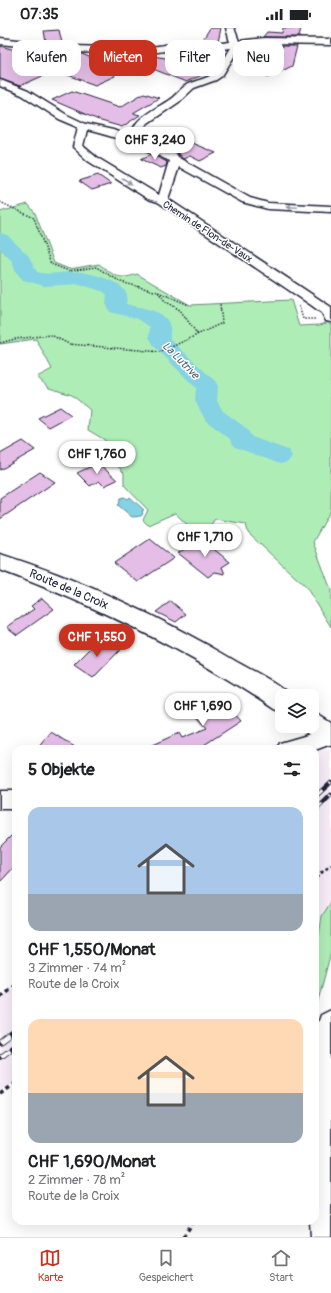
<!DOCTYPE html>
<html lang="de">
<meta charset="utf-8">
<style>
:root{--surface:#fff;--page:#f2f2f2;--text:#202124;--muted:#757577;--line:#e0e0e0;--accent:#c8321e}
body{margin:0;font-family:Pangolin,sans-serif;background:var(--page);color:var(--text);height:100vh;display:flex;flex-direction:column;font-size:15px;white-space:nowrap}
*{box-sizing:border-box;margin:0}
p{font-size:13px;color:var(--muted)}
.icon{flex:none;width:22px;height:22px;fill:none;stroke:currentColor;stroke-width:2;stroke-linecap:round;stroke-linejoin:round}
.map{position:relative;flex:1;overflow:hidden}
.sheet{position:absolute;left:12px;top:717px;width:307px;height:480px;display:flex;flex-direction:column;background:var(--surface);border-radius:12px;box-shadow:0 4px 16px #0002}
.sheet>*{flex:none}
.hud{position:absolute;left:12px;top:12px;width:307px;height:36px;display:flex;gap:8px}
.tools{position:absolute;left:275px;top:661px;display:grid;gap:8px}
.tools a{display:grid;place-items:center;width:44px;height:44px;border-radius:8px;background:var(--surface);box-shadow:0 4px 16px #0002;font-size:20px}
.price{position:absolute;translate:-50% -34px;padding:0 9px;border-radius:14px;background:#fff;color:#222;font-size:13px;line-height:26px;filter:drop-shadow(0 1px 2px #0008)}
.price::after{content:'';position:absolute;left:50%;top:24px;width:12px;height:9px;margin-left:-6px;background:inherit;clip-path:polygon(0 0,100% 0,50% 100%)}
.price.current{background:var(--accent);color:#fff}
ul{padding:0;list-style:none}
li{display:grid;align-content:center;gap:8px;height:212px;padding:0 16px}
li span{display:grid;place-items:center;height:124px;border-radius:12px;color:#555}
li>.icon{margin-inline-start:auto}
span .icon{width:72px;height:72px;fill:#fffc;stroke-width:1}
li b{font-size:17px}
h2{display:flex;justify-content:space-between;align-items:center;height:48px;padding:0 16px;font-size:17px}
.tag{padding:0 14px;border-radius:12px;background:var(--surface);box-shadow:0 4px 16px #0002;font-size:14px;line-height:36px}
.tag.current{background:var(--accent);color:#fff}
.status{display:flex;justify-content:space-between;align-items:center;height:28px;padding:0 20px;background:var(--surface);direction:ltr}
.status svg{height:11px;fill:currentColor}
.tab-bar{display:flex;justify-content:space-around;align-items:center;height:56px;border-top:1px solid var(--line);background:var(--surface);font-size:11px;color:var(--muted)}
.tab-bar a{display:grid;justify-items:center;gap:2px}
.tab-bar .current{color:var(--accent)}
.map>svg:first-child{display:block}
.built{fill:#f7ecf8}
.green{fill:#aeeeb6;stroke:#688878}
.water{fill:#84d2e3;stroke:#5d8ca0}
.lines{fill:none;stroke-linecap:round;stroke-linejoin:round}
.river{fill:#84d2e3;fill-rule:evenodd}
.building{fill:#e5bee7;stroke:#22223b}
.street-casing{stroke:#22223b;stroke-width:3}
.secondary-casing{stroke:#22223b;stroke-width:3}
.path-far2{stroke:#22223b;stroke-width:1.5;stroke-dasharray:1.5 1.5;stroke-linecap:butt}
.path-far1{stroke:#22223b;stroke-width:2.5;stroke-dasharray:3 3;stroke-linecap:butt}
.path{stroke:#22223b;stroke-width:3.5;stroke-dasharray:4 4;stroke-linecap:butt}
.street{fill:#fff;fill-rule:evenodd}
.secondary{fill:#fff;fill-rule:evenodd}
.rail-far1-casing{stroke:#22223b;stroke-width:4.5}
.rail-casing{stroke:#22223b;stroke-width:5.5}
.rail-far1{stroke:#fff;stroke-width:3;stroke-dasharray:10;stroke-linecap:butt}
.rail{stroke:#fff;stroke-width:4;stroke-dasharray:12;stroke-linecap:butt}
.oneway{fill:#9c9ca7}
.labels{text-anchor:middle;stroke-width:3;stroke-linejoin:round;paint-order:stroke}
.far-street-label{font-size:10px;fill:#22223b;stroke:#fff}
.far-water-label{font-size:11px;font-style:italic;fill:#446076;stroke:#fff}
.street-label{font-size:12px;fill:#22223b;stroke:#fff}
</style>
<div class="status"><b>07:35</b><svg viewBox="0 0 49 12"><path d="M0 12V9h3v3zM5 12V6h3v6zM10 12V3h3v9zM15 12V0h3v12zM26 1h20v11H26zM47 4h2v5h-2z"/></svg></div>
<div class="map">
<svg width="331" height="1209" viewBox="0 0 331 1209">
<rect width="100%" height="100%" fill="#fff"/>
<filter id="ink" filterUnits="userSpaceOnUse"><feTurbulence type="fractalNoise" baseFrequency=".025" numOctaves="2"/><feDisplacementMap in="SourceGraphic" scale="8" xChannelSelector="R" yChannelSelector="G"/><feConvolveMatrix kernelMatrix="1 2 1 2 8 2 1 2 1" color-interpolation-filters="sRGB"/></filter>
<g filter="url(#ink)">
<path class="built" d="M331 721V874L322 888 315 892V723Z
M16 956V1053L0 1063V969Z"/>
<path class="green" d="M28 176 35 185 54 235 69 241 99 236C114 247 118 253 137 246L190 277 291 272 299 298 320 297 329 294 331 290V482L313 514 331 562V599L306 559 248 505 246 496 215 491 210 498 216 507 212 514 202 511 175 485 148 497 143 492 148 482 124 457V445L109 428 105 412 88 402 90 382 72 367 49 360 37 349 52 341 36 311 0 316V184Z
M331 874V924L315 984V933L322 888Z"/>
<path class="water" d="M124 469 128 471 130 469 144 482 142 483 143 486 141 488 132 489 118 477 120 475 119 473 121 470Z"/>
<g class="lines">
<path class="river" d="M0 205 7 207 28 227 37 244C51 248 66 243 81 244 92 245 124 254 127 267 127 270 126 274 126 276 139 280 167 281 170 299 171 303 169 307 170 311L215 353 218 358 217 373 223 383 246 400 252 409 288 422 292 428 288 434 280 436 235 419 229 410 206 393 195 373 196 360 154 318 149 309 150 299 138 291 110 284 106 276 107 267 104 264 80 256 44 258 23 252 16 244 12 233 0 221Z"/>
</g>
<path class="building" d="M210 0H221L218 14 202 13Z
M283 0H301L299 9H263L267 4 282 5Z
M59 2 62 15 46 14 44 3Z
M0 18 27 25 33 21 82 26 111 38 115 48 95 57 57 43 49 46H47L20 58 0 51Z
M269 18 244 29H243L253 19Z
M278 18H297L292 38 270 49 248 42Z
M122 27H146L218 38 216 41 186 54 148 39 143 41 129 36 130 32 121 29Z
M72 63 120 79 144 65 159 70 133 85 140 87 122 99 101 93 52 72Z
M182 111 216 125 200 133 190 128 183 131 170 117Z
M151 126 167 134 166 138 161 140 141 131Z
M98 147 111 156 92 162 79 153Z
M60 379 71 387 49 399 38 390Z
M23 413 35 422 0 442V426Z
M98 435 117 452 104 458 99 453 90 458 77 445Z
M40 444 55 454 0 491V470Z
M150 511 174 530 138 554 114 535Z
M201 511 230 534 222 539 225 546 215 544 208 549 178 525Z
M42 570 54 581 17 607 7 599 34 581 31 578Z
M171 573 186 586 176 594 156 584Z
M101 610 120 622 93 650 74 637Z
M212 668 216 674 221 671 241 693 204 717 206 721H143L179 705 182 710 207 700 190 681Z
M51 704 78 721H37Z
M16 803V837L0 854V819Z"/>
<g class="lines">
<defs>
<path id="street" d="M226 0H234L239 13 264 10 331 11V17L264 16 240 19 222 48 216 52 194 60 179 74 148 95 145 98V106L171 119 179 130 250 170 268 175 331 178V184L268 181 242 174 179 139 168 171 331 279V294L326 293 322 285 311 277 158 174 148 171 88 133 73 119 78 99 59 91 22 67 0 58V52L3 53 28 63 67 87 86 96 113 102 144 114C113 98 161 79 172 70 178 65 182 59 188 56 197 52 207 51 214 45 221 39 226 27 231 20L214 22H172L144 26 72 24 0 16V10L72 18 144 20 172 16H214L230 14ZM87 102C116 109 144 119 169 133L159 167 96 129 83 118Z
M330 699 331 716 315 722 277 721 280 715 311 706Z
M0 763H16V781H0Z"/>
<path id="secondary" d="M0 526C82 552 163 590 237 634 255 644 276 654 291 668H282V684L274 681C188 623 97 578 0 542Z
M312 685 320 688 331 695V718C321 715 306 708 302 698H312Z
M331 982V1209H311L310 1193H315V1004L321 987Z"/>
</defs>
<use href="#street" class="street-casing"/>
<use href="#secondary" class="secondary-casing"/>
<path class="path-far2" d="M0 174 34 190 51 236 69 243 96 239 121 254 158 264 189 277
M158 264 165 273 180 282 198 307
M299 278 303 291H316
M0 315 15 311 51 307 69 316 161 324 222 295 220 276"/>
<path class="path-far1" d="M321 845 331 837"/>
<path class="path" d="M315 850 322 844
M0 969 16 955
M0 1066 16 1055
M183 1209 194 1193"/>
<use href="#street" class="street"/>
<use href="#secondary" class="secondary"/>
<defs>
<path id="rail-far1" d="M315 769 331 754
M315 783 331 767"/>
<path id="rail" d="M0 1014 16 1002
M0 1028 16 1016"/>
</defs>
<use href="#rail-far1" class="rail-far1-casing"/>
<use href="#rail" class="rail-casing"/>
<use href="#rail-far1" class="rail-far1"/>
<use href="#rail" class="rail"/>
</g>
<defs><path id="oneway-solid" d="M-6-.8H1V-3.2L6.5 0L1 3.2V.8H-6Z"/></defs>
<g class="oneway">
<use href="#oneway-solid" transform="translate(127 153) rotate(33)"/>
<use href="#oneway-solid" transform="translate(292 179) rotate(-177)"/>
</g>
</g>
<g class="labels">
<g class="far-street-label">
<text transform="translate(208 203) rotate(33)" y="4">Chemin de Flon-de-Vaux</text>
</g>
<g class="far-water-label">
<text transform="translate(181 332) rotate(45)" y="4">La Lutrive</text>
</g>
<g class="street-label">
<text transform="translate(69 561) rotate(23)" y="4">Route de la Croix</text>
</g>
</g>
</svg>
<div class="tools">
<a><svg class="icon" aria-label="layers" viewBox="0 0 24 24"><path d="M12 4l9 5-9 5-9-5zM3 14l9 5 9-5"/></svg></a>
</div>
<b class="price" style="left:155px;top:133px">CHF 3,240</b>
<b class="price" style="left:97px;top:447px">CHF 1,760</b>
<b class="price" style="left:205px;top:530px">CHF 1,710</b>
<b class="price current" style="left:97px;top:630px">CHF 1,550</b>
<b class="price" style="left:203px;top:699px">CHF 1,690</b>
<div class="hud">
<a class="tag">Kaufen</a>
<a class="tag current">Mieten</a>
<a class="tag">Filter</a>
<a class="tag">Neu</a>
</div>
<section class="sheet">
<h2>5 Objekte<svg class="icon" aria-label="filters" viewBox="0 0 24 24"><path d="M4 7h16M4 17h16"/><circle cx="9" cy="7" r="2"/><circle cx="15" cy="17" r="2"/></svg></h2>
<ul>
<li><span style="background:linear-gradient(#a9c7e8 70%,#9aa5b1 0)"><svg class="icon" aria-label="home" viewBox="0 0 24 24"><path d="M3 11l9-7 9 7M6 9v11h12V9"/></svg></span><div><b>CHF 1,550/Monat</b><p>3 Zimmer · 74 m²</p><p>Route de la Croix</p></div></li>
<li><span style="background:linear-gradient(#ffd9b3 60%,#9aa5b1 0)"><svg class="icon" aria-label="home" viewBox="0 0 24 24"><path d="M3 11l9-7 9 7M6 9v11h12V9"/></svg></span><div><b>CHF 1,690/Monat</b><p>2 Zimmer · 78 m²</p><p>Route de la Croix</p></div></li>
</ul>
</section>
</div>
<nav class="tab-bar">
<a class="current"><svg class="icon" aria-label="map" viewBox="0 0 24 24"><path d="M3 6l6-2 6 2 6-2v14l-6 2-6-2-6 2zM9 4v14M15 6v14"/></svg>Karte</a>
<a><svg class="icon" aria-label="saved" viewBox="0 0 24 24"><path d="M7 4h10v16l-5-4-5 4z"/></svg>Gespeichert</a>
<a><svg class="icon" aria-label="home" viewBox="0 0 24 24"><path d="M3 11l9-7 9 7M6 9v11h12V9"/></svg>Start</a>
</nav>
